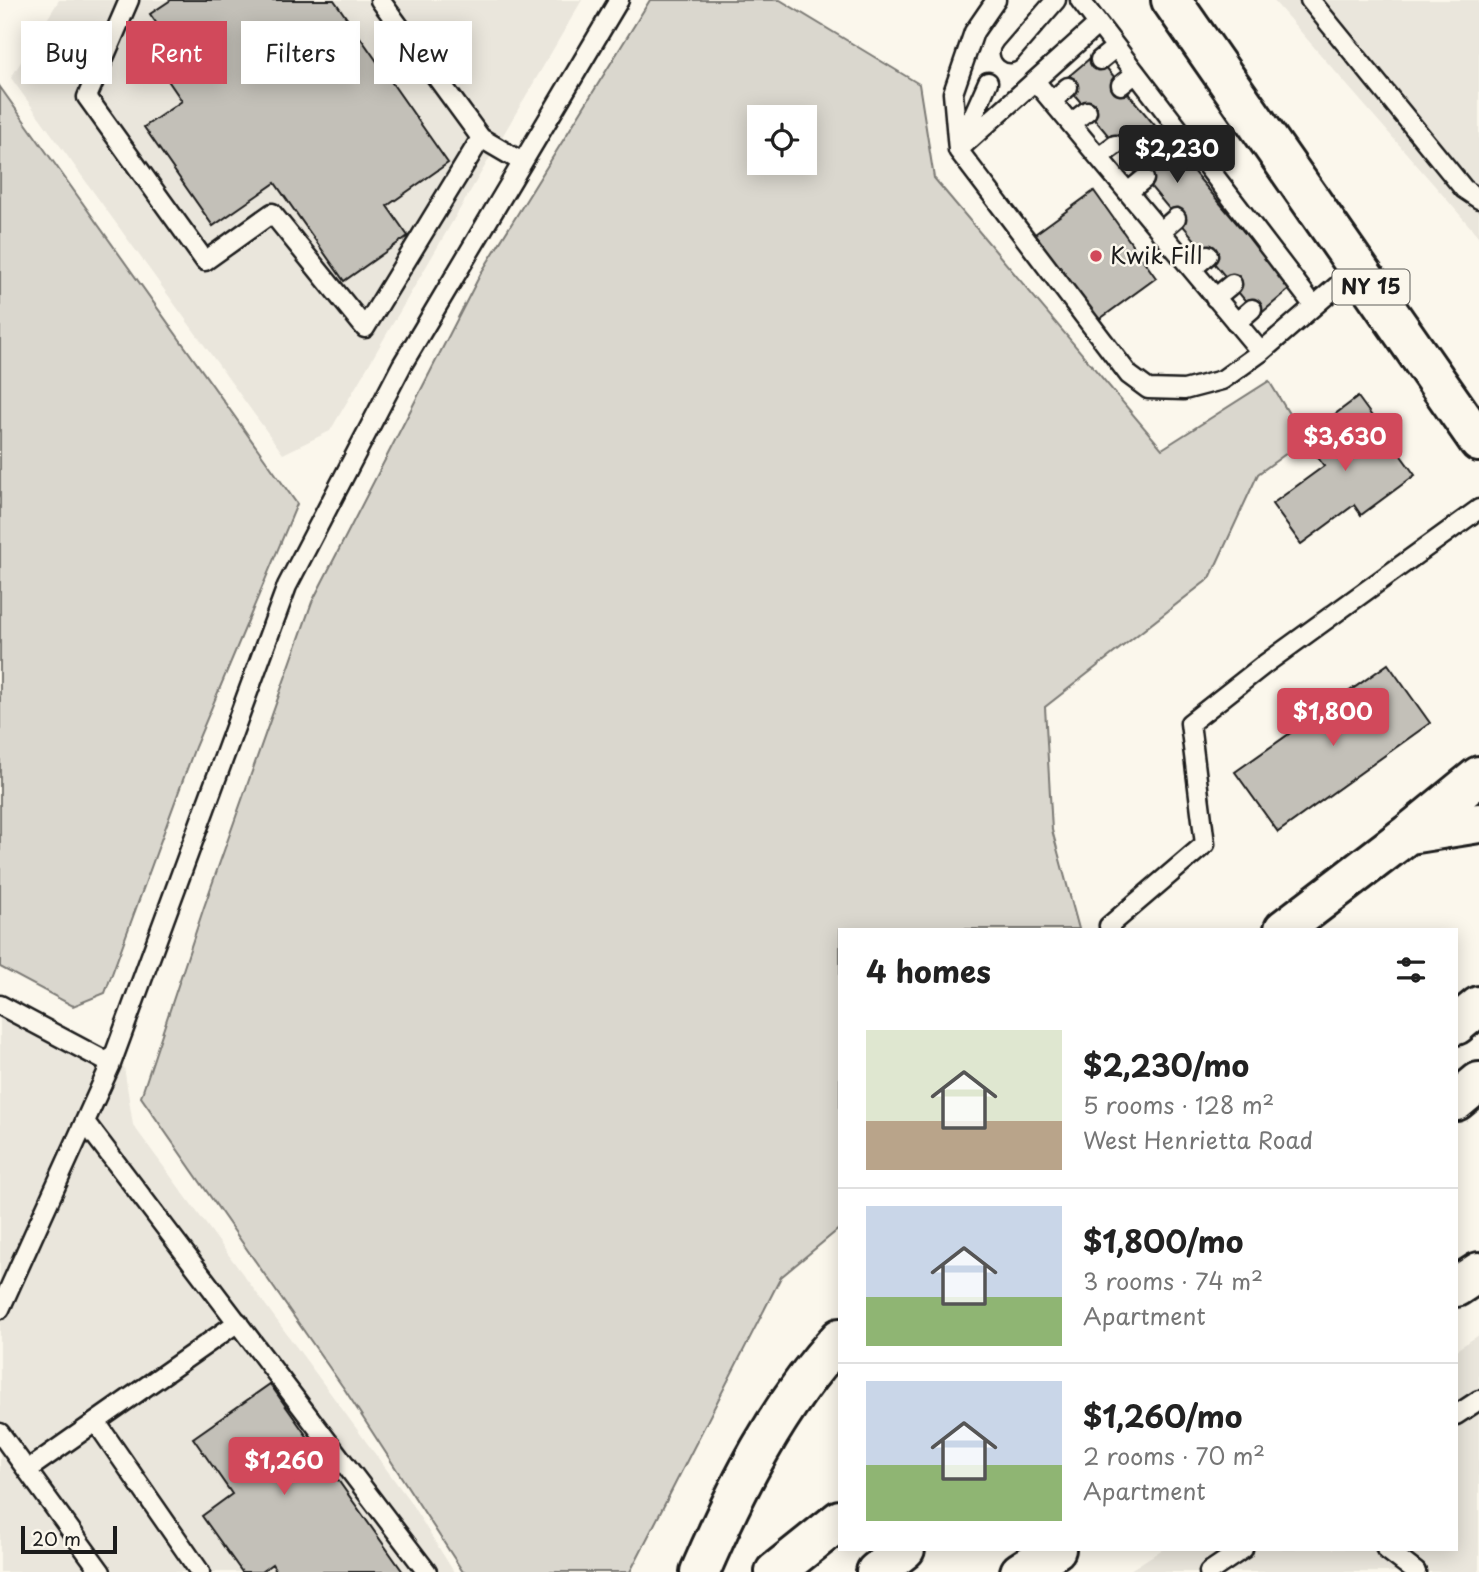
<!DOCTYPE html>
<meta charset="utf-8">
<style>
:root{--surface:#fff;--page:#f6f6f6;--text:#222;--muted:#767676;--line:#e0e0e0;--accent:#d1495b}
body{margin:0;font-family:"Playpen Sans",sans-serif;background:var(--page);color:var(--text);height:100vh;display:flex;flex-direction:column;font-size:26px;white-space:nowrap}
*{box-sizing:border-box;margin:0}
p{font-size:23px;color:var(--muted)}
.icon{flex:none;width:38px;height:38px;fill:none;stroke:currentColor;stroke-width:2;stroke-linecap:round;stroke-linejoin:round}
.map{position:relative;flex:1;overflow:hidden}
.side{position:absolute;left:838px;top:928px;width:620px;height:623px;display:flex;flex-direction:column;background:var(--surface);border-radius:0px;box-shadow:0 4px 18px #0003}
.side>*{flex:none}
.banner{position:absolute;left:21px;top:21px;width:665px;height:63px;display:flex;gap:14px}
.tools{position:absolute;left:747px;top:105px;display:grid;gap:14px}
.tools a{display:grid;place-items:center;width:70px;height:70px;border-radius:0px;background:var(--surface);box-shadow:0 4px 18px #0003;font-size:35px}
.scale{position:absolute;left:21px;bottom:18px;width:96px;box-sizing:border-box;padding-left:7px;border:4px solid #1c1c1c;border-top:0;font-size:19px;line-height:24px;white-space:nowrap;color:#1c1c1c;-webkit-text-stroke:5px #fbf7ec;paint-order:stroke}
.price{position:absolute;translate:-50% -60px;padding:0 16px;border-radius:7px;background:var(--accent);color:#fff;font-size:23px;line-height:46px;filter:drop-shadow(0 2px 4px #0008)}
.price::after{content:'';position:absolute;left:50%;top:42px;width:21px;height:16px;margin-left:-10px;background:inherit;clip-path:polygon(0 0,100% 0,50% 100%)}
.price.active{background:#222;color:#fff}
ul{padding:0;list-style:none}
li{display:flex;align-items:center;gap:21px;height:175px;padding:0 28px}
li+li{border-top:2px solid var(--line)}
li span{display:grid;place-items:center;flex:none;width:196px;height:140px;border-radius:0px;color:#555}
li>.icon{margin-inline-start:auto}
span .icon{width:84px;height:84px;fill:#fffc;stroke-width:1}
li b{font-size:30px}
h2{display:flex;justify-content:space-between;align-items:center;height:84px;padding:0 28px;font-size:30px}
.chip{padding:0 24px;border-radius:0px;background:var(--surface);box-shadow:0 4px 18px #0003;font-size:24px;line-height:63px}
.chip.active{background:var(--accent);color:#fff}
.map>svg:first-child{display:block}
.built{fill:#eae6dc}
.green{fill:#dad7ce;stroke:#7b7a75;stroke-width:2;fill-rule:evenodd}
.building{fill:#c3c0b8;stroke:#1c1c1c;stroke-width:2}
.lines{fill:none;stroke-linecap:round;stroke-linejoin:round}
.service-casing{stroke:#1c1c1c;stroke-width:23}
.primary-casing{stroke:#1c1c1c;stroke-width:44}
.service{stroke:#fbf7ec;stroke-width:18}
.primary{stroke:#fbf7ec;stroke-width:38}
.poi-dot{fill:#d1495b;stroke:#fbf7ec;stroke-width:2.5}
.labels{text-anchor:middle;stroke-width:5;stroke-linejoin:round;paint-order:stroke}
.shield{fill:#fbf7ec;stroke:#5f5e5a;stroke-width:2}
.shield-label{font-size:21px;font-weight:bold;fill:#1c1c1c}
.poi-label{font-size:23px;fill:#1c1c1c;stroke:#fbf7ec;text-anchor:start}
</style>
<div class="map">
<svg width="1479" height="1572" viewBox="0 0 1479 1572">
<rect width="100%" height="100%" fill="#fbf7ec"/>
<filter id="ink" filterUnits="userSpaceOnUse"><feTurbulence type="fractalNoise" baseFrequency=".0143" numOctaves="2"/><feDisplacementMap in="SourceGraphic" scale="14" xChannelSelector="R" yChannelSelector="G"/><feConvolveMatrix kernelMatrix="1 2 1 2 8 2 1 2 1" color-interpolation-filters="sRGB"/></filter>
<g filter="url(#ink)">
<path class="built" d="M59 0H582L330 431 283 454 11 78Z
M1273 0H1479V237L1448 201Z
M0 998 124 1067 133 1125 409 1500 454 1572H0Z
M1479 1335V1572H1127L1163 1549H1456V1350Z"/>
<path class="green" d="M650 0H780L919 84 934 178 1162 449 1269 381 1305 440 1258 474 1210 578 1045 707 1052 830 1079 929H840V1228L781 1277 630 1572H463L345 1390 141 1097 204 907 312 602 481 273ZM760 117H805V163H760Z
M0 87 297 504 195 747 105 993 73 1006 0 967Z"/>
<path class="building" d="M171 0H334L448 163 387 206 408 236 344 281 275 183 213 226 144 127 182 101 165 76 184 63 150 14Z
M1095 54 1291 288 1258 316 1063 81Z
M1094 191 1156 278 1097 321 1035 234Z
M1358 397 1415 475 1361 515 1354 505 1301 544 1272 504 1324 466 1316 455 1331 444 1318 427Z
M1388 664 1430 723 1278 832 1235 772Z
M270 1384 403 1572H277L272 1564 261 1572H242L202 1516 232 1494 193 1438Z"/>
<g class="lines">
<defs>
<path id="service" d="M129 0 87 97 205 261 272 213 365 328 481 138
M380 0 481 138 522 162
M996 0 974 32 953 93 958 150 1129 375 1148 389 1184 390 1222 380 1261 352 1358 268
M1080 0 1314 306
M1310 0 1464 189 1479 199
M1010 53 1056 0
M1100 60 1116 47
M1035 81 1261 352
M1121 85 1136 73
M1052 101 1068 87
M1071 123 1087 111
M961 143 988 82
M958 150 1098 24
M1099 157 1115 145
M1128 192 1144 179
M1160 232 1176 218
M1192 269 1208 255
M1215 298 1232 284
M1236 323 1252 309
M1110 929 1109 926 1205 844 1190 723 1265 664 1479 509
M0 1005 111 1064
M85 1122 427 1572
M0 1309 111 1064 287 586 402 365 619 0
M1456 1415 1479 1400
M96 1422 200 1572
M0 1433 101 1572
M27 1470 238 1322
M1386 1549 1416 1572
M1209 1572 1243 1549"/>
<path id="primary" d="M1171 0 1479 442
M1410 834 1479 823
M1284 929 1408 834 1479 776
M1456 1025 1479 1006
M1456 1101 1479 1082
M1456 1287 1479 1272
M700 1572C736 1489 778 1405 840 1338
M775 1572 840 1520
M876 1572 905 1549
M1020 1572 1056 1549"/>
</defs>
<use href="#service" class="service-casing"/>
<use href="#primary" class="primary-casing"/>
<use href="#service" class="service"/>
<use href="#primary" class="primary"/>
</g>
</g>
<circle class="poi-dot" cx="1096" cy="256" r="7"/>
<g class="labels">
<rect class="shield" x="1332.5" y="269.5" width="77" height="35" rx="5"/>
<g class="shield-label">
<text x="1371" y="294">NY 15</text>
</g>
<g class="poi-label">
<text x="1110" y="264">Kwik Fill</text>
</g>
</g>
</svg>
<div class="tools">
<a><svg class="icon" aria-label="locate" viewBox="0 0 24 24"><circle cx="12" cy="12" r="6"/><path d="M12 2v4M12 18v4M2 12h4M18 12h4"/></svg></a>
</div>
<div class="scale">20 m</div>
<b class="price active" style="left:1177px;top:185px">$2,230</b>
<b class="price" style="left:1345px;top:473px">$3,630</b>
<b class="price" style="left:1333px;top:748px">$1,800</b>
<b class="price" style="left:284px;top:1497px">$1,260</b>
<div class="banner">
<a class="chip">Buy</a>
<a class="chip active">Rent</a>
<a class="chip">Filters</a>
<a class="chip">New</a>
</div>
<section class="side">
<h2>4 homes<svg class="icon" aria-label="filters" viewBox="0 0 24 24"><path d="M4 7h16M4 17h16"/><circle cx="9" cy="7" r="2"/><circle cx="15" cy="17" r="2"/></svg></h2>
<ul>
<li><span style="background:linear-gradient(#dfe7d0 65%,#b9a48a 0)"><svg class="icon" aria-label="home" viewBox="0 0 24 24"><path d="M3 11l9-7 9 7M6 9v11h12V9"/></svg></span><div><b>$2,230/mo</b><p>5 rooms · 128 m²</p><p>West Henrietta Road</p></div></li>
<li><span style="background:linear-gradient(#c9d6e8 65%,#8fb573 0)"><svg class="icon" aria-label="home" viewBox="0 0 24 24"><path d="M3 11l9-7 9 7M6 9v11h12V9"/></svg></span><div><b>$1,800/mo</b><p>3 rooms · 74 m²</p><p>Apartment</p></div></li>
<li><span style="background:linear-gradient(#c9d6e8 60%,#8fb573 0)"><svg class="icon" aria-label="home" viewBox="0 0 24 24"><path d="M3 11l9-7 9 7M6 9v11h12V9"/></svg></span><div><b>$1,260/mo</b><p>2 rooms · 70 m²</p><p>Apartment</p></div></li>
</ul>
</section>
</div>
